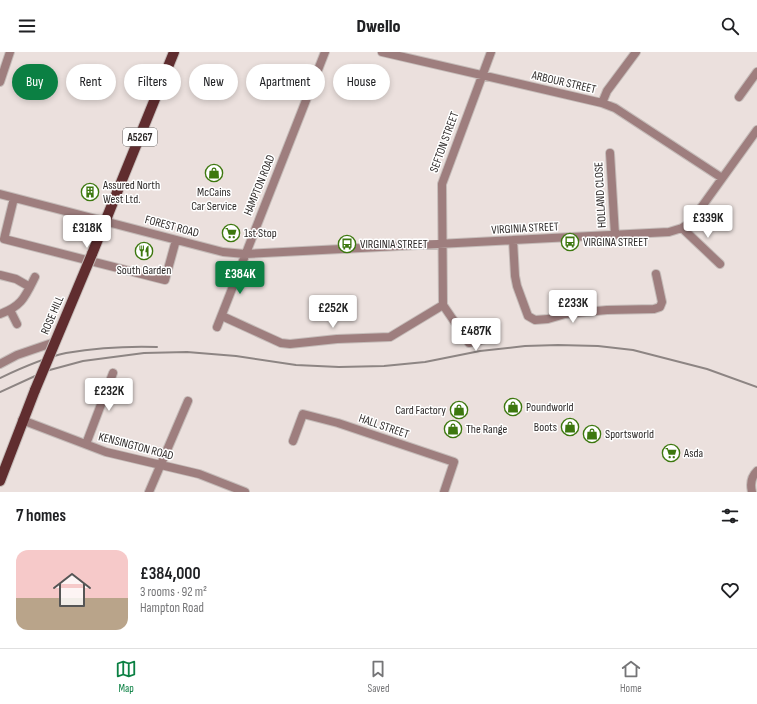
<!DOCTYPE html>
<meta charset="utf-8">
<style>
:root{--surface:#fff;--page:#f2f2f2;--text:#202124;--muted:#757577;--line:#e0e0e0;--accent:#0b8043}
body{margin:0;font-family:"Sofia Sans Condensed",sans-serif;background:var(--page);color:var(--text);height:100vh;display:flex;flex-direction:column;font-size:15px;white-space:nowrap}
*{box-sizing:border-box;margin:0}
p{font-size:13px;color:var(--muted)}
.icon{flex:none;width:22px;height:22px;fill:none;stroke:currentColor;stroke-width:2;stroke-linecap:round;stroke-linejoin:round}
.map{position:relative;height:440px;overflow:hidden}
.drawer{display:flex;flex-direction:column;background:var(--surface);flex:1}
.drawer>*{flex:none}
.top-card{position:absolute;left:12px;top:12px;width:400px;height:36px;display:flex;gap:8px}
.price{position:absolute;translate:-50% -34px;padding:0 9px;border-radius:4px;background:#fff;color:#222;font-size:13px;line-height:26px;filter:drop-shadow(0 1px 2px #0008)}
.price::after{content:'';position:absolute;left:50%;top:24px;width:12px;height:9px;margin-left:-6px;background:inherit;clip-path:polygon(0 0,100% 0,50% 100%)}
.price.active{background:var(--accent);color:#fff}
ul{padding:0;list-style:none}
li{display:flex;align-items:center;gap:12px;height:100px;padding:0 16px}
li+li{border-top:1px solid var(--line)}
li span{display:grid;place-items:center;flex:none;width:112px;height:80px;border-radius:12px;color:#555}
li>.icon{margin-inline-start:auto}
span .icon{width:48px;height:48px;fill:#fffc;stroke-width:1}
li b{font-size:17px}
h2{display:flex;justify-content:space-between;align-items:center;height:48px;padding:0 16px;font-size:17px}
.chip{padding:0 14px;border-radius:18px;background:var(--surface);box-shadow:0 2px 6px #0003;font-size:14px;line-height:36px}
.chip.active{background:var(--accent);color:#fff}
header{display:flex;justify-content:space-between;align-items:center;height:52px;padding:0 16px;background:var(--surface);font-size:18px;font-weight:800}
.dock{display:flex;justify-content:space-around;align-items:center;height:56px;border-top:1px solid var(--line);background:var(--surface);font-size:11px;color:var(--muted)}
.dock a{display:grid;justify-items:center;gap:2px}
.dock .active{color:var(--accent)}
.map>svg:first-child{display:block}
.lines{fill:none;stroke-linecap:round;stroke-linejoin:round}
.minor-casing{stroke:#c5bcb9;stroke-width:10}
.major-casing{stroke:#c5bcb9;stroke-width:12}
.minor{stroke:#9e7e7e;stroke-width:8}
.major{stroke:#602d2f;stroke-width:10}
.rail{stroke:#8d8583;stroke-width:2}
.major-bridge-casing{stroke:#c5bcb9;stroke-width:12;stroke-linecap:butt}
.major-bridge{stroke:#602d2f;stroke-width:10}
.labels{text-anchor:middle;stroke-width:3;stroke-linejoin:round;paint-order:stroke}
.shield{fill:#fff;stroke:#6d6a69;stroke-width:1}
.shield-label{font-size:11px;font-weight:bold;fill:#2e2a29}
.street-label{font-size:12px;fill:#2e2a29;stroke:#fff}
.poi-label{font-size:12px;fill:#2e2a29;stroke:#fff;text-anchor:start}
</style>
<header><svg class="icon" aria-label="menu" viewBox="0 0 24 24"><path d="M4 6h16M4 12h16M4 18h16"/></svg>Dwello<svg class="icon" aria-label="search" viewBox="0 0 24 24"><circle cx="10" cy="10" r="6"/><path d="M15 15l6 6"/></svg></header>
<div class="map">
<svg width="757" height="440" viewBox="0 0 757 440">
<rect width="100%" height="100%" fill="#ebe0dd"/>
<g class="lines">
<defs>
<path id="minor" d="M382 0 602 51 615 56 722 126
M491 0 442 132 443 253 469 291 495 285
M0 30 10 0
M739 45 757 20
M602 51 607 39 636 0
M610 101 615 183
M0 142 223 200 245 202 669 180 682 176 690 171 757 78
M14 146 4 187 165 228 176 188
M682 176 720 212
M513 188 515 224 517 234 528 264 535 268 548 267 565 262 607 258 654 257 660 255 662 250 656 222
M0 223 16 227 30 235
M10 258 17 272
M0 262C22 254 25 245 35 225
M222 264 281 291 290 292 337 287 390 285 443 253
M217 275 325 0
M0 312 17 303 55 290
M22 368 106 400 199 422 245 440
M293 389 303 362 338 371 454 410 444 440
M86 392 113 321
M149 440 188 349
M752 440C750 432 751 425 757 419"/>
<path id="major" d="M92 202 174 0
M0 429 35 338"/>
</defs>
<use href="#minor" class="minor-casing"/>
<use href="#major" class="major-casing"/>
<use href="#minor" class="minor"/>
<use href="#major" class="major"/>
<path class="rail" d="M0 326C21 316 43 306 66 301 96 296 127 294 157 295
M0 340 46 319 83 309 144 301 187 300 236 304 296 313 339 315 384 314 425 310 480 299 525 294 558 293 598 294 633 298 707 317 757 335"/>
<defs>
<path id="major-bridge" d="M35 338 92 202"/>
</defs>
<use href="#major-bridge" class="major-bridge-casing"/>
<use href="#major-bridge" class="major-bridge"/>
</g>
<defs>
<symbol id="shop-ring" viewBox="-11 -11 22 22"><circle r="9.5" fill="#fff" stroke="#3d780f" stroke-width="1.5"/><path d="M-5-2.5h2.3a2.7 3.5 0 0 1 5.4 0H5L5.5 6h-11ZM-1.5-2.5h3a1.5 2.3 0 0 0-3 0Z" fill="#3d780f"/></symbol>
<symbol id="building-ring" viewBox="-11 -11 22 22"><circle r="9.5" fill="#fff" stroke="#3d780f" stroke-width="1.5"/><path d="M-4-6H4V6H1V3H-1V6H-4ZM-2.5-4.3h1.7v1.8h-1.7ZM.8-4.3h1.7v1.8H.8ZM-2.5-1h1.7V.8h-1.7ZM.8-1h1.7V.8H.8Z" fill="#3d780f"/></symbol>
<symbol id="supermarket-ring" viewBox="-11 -11 22 22"><circle r="9.5" fill="#fff" stroke="#3d780f" stroke-width="1.5"/><path d="M-6-5.5h2.5l.6 2H6L4.5 2H-2.5L-4.4-4H-6ZM-1.5 3.2a1.3 1.3 0 1 0 .1 0ZM3 3.2a1.3 1.3 0 1 0 .1 0Z" fill="#3d780f"/></symbol>
<symbol id="bus-ring" viewBox="-11 -11 22 22"><circle r="9.5" fill="#fff" stroke="#3d780f" stroke-width="1.5"/><path d="M-5-6H5V4H4V6H2V4H-2V6H-4V4H-5ZM-3.5-4V0h7V-4ZM-3.5 1.2v1.5H-2V1.2ZM2 1.2v1.5H3.5V1.2Z" fill="#3d780f"/></symbol>
<symbol id="restaurant-ring" viewBox="-11 -11 22 22"><circle r="9.5" fill="#fff" stroke="#3d780f" stroke-width="1.5"/><path d="M-5-6h1v4h1v-4h1v4h1v-4h1v5L-1.5 .5V6h-2V.5L-5-1ZM5-6V6H3V1.5H1.5Q1.5-4 5-6Z" fill="#3d780f"/></symbol>
</defs>
<g fill-rule="evenodd">
<use href="#shop-ring" x="204" y="111" width="20" height="20"/>
<use href="#building-ring" x="80" y="130" width="20" height="20"/>
<use href="#supermarket-ring" x="221" y="171" width="20" height="20"/>
<use href="#bus-ring" x="560" y="180" width="20" height="20"/>
<use href="#bus-ring" x="337" y="182" width="20" height="20"/>
<use href="#restaurant-ring" x="134" y="189" width="20" height="20"/>
<use href="#shop-ring" x="503" y="345" width="20" height="20"/>
<use href="#shop-ring" x="449" y="348" width="20" height="20"/>
<use href="#shop-ring" x="560" y="365" width="20" height="20"/>
<use href="#shop-ring" x="443" y="367" width="20" height="20"/>
<use href="#shop-ring" x="582" y="372" width="20" height="20"/>
<use href="#supermarket-ring" x="661" y="391" width="20" height="20"/>
</g>
<g class="labels">
<rect class="shield" x="123" y="76" width="34" height="18" rx="3"/>
<g class="shield-label">
<text x="140" y="89">A5267</text>
</g>
<g class="street-label">
<text transform="translate(564 30) rotate(13)" y="4">ARBOUR STREET</text>
<text transform="translate(444 90) rotate(-70)" y="4">SEFTON STREET</text>
<text transform="translate(259 133) rotate(-68)" y="4">HAMPTON ROAD</text>
<text transform="translate(600 143) rotate(-93)" y="4">HOLLAND CLOSE</text>
<text transform="translate(172 174) rotate(15)" y="4">FOREST ROAD</text>
<text transform="translate(525 176) rotate(-3)" y="4">VIRGINIA STREET</text>
<text transform="translate(52 263) rotate(-67)" y="4">ROSE HILL</text>
<text transform="translate(384 374) rotate(19)" y="4">HALL STREET</text>
<text transform="translate(136 394) rotate(15)" y="4">KENSINGTON ROAD</text>
</g>
<g class="poi-label">
<text x="103" y="137">Assured North<tspan x="103" dy="14">West Ltd.</tspan></text>
<text x="214" y="144" text-anchor="middle">McCains<tspan x="214" dy="14">Car Service</tspan></text>
<text x="244" y="185">1st Stop</text>
<text x="583" y="194">VIRGINA STREET</text>
<text x="360" y="196">VIRGINIA STREET</text>
<text x="144" y="222" text-anchor="middle">South Garden</text>
<text x="526" y="359">Poundworld</text>
<text x="446" y="362" text-anchor="end">Card Factory</text>
<text x="557" y="379" text-anchor="end">Boots</text>
<text x="466" y="381">The Range</text>
<text x="605" y="386">Sportsworld</text>
<text x="684" y="405">Asda</text>
</g>
</g>
</svg>
<b class="price" style="left:708px;top:187px">£339K</b>
<b class="price" style="left:87px;top:197px">£318K</b>
<b class="price active" style="left:240px;top:243px">£384K</b>
<b class="price" style="left:573px;top:272px">£233K</b>
<b class="price" style="left:333px;top:277px">£252K</b>
<b class="price" style="left:476px;top:300px">£487K</b>
<b class="price" style="left:109px;top:360px">£232K</b>
<div class="top-card">
<a class="chip active">Buy</a>
<a class="chip">Rent</a>
<a class="chip">Filters</a>
<a class="chip">New</a>
<a class="chip">Apartment</a>
<a class="chip">House</a>
</div>
</div>
<section class="drawer">
<h2>7 homes<svg class="icon" aria-label="filters" viewBox="0 0 24 24"><path d="M4 7h16M4 17h16"/><circle cx="9" cy="7" r="2"/><circle cx="15" cy="17" r="2"/></svg></h2>
<ul>
<li><span style="background:linear-gradient(#f6c9c9 60%,#b9a48a 0)"><svg class="icon" aria-label="home" viewBox="0 0 24 24"><path d="M3 11l9-7 9 7M6 9v11h12V9"/></svg></span><div><b>£384,000</b><p>3 rooms · 92 m²</p><p>Hampton Road</p></div><svg class="icon" aria-label="heart" viewBox="0 0 24 24"><path d="M12 20l-8-8c-3-5 5-10 8-4 3-6 11-1 8 4z"/></svg></li>
</ul>
</section>
<nav class="dock">
<a class="active"><svg class="icon" aria-label="map" viewBox="0 0 24 24"><path d="M3 6l6-2 6 2 6-2v14l-6 2-6-2-6 2zM9 4v14M15 6v14"/></svg>Map</a>
<a><svg class="icon" aria-label="saved" viewBox="0 0 24 24"><path d="M7 4h10v16l-5-4-5 4z"/></svg>Saved</a>
<a><svg class="icon" aria-label="home" viewBox="0 0 24 24"><path d="M3 11l9-7 9 7M6 9v11h12V9"/></svg>Home</a>
</nav>
